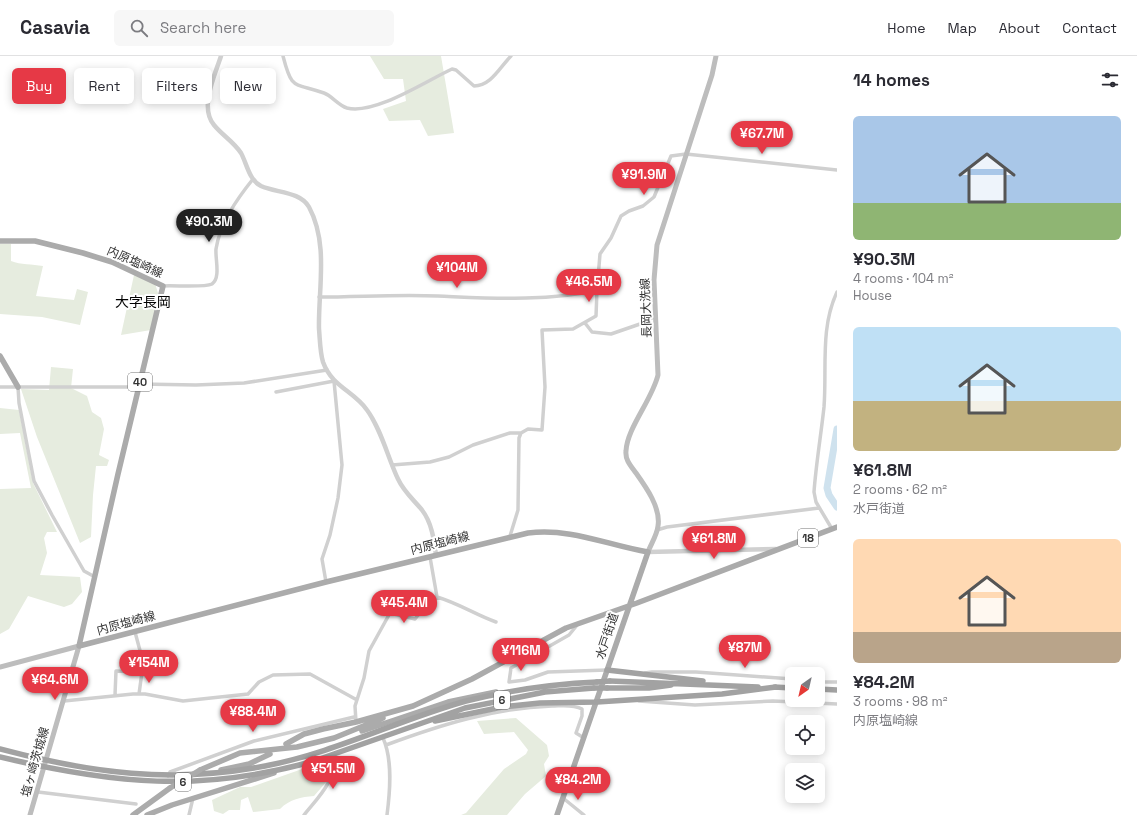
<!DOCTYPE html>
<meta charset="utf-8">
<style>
:root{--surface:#fff;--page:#f7f7f7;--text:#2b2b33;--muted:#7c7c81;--line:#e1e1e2;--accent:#e63946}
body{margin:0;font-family:"Space Grotesk","Noto Sans JP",sans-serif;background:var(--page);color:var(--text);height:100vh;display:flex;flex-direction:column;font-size:15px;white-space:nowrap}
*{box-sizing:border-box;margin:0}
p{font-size:13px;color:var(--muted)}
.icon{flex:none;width:22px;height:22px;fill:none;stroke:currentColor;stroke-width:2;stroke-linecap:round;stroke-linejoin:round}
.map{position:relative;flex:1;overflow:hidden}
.drawer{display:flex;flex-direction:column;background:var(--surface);width:300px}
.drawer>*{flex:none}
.guide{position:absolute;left:12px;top:12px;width:380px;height:36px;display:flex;gap:8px}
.needle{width:26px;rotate:214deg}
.buttons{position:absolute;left:785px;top:611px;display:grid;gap:8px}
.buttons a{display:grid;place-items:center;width:40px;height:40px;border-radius:6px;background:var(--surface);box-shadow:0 2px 10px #0003;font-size:20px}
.price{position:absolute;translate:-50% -34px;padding:0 9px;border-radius:14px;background:var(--accent);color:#fff;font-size:13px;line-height:26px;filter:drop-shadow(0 1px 2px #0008)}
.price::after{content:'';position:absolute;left:50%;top:24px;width:12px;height:9px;margin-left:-6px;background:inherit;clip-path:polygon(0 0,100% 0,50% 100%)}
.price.selected{background:#222;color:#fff}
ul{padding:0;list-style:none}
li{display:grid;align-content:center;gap:8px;height:212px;padding:0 16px}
li span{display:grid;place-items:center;height:124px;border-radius:6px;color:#555}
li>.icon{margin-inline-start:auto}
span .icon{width:72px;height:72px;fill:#fffc;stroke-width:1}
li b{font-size:17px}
h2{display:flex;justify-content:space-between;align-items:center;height:48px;padding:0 16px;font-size:17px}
.pill{padding:0 14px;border-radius:6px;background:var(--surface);box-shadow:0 2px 10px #0003;font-size:14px;line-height:36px}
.pill.selected{background:var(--accent);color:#fff}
header{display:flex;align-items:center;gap:24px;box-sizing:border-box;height:56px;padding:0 20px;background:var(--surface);border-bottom:1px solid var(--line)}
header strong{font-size:19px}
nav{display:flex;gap:22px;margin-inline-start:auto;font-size:14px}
.search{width:280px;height:36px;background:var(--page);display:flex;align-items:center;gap:10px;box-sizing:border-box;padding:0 14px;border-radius:6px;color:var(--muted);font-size:15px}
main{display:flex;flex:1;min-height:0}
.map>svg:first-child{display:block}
.green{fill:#e6ecdf}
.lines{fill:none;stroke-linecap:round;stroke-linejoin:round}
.river{stroke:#cfe2ee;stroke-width:7}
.minor{stroke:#d0d0d0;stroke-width:3.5}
.tertiary{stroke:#d0d0d0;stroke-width:4.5}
.secondary{stroke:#bdbdbd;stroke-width:5}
.primary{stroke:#ababab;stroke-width:5.5}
.trunk{stroke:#a2a2a2;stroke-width:5.5}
.primary-bridge{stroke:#ababab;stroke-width:5.5}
.trunk-bridge{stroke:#a2a2a2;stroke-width:5.5}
.labels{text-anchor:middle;stroke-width:4;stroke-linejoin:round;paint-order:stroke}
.shield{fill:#fff;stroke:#707070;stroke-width:1}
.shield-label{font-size:11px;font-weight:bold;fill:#333}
.street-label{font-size:12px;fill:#333;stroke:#fff}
.quarter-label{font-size:14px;fill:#000;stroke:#fff}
</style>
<header>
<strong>Casavia</strong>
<div class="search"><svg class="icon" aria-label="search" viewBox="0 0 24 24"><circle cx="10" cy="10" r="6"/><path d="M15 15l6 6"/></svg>Search here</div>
<nav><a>Home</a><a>Map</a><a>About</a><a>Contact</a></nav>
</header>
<main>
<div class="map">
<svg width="837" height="759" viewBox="0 0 837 759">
<rect width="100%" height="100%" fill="#fff"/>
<path class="green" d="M370 0H441L454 77 428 80 420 64 389 65 383 53 406 45 403 23H384Z
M0 188H11V205C21 209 32 208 43 210L36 240 74 244 77 233 88 236 80 269 42 261 0 258Z
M134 219 153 221 158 237 151 274 121 279Z
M51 311 73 313 71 332 87 340 92 356 101 362 104 373 99 399 109 404 107 410H96L93 439 91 481 80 487 37 381 21 333 49 334Z
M0 352 19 354 33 427 57 476H47L44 482 47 497 40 519 80 521 82 536 72 548 64 551 28 540 9 573 0 578V433L31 432 20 377 0 378Z
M516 662 547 689 549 700 544 708 546 720 525 738 507 759H461L466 757 504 713 526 698 528 694 514 676 484 678 477 665Z
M326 708 329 712 327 725 314 740C301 741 290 743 280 753L253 756 248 741 241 744 240 754H229L223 758 214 755 212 744 240 731H251L305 712Z"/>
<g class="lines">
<path class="river" d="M837 373 827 432 829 439 837 451"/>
<path class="minor" d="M283 0C292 35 293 26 324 37 332 40 338 49 347 52 375 59 426 25 452 13L456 14 474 30C491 30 500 11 511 0
M163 230C173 229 204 232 212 228 221 222 215 202 216 193 220 167 237 143 253 123
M319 241C359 241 399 238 438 240 489 242 547 246 597 234
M585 267 592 276 611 278 640 268 656 260
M140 328 196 329 244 327 327 314
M0 331H139
M18 331 19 347 34 425 52 459 84 515 95 521
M276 336 334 325 342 409 338 442 330 479 322 503 326 526
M392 409 430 406 449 401 473 389 510 377H521L528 373 542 374 545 331 542 274 573 273 596 260 597 234 600 198 611 182 621 160 629 155 643 150 654 141 671 100 686 98 837 114
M832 473 816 446 814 436C816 408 821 379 824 351 827 312 820 272 837 236
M657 474 667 471 819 452
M510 480 518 454 519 382 521 377
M437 541C458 547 476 559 496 566
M578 568 569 579 511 612 509 626 525 624 548 616 607 614
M645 617 652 616H696L792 623
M818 626H837
M139 638 142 616
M115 639 116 615 142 616V602L135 576
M64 645 133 638H145L183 645 248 638 259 626 273 619 310 618 357 644
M639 645 695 649 773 645 837 648
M356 666 355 650 364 622 369 595 390 557 415 563 427 548 437 541 430 501
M383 682C393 704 390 736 387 759
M386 689C440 669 494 652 552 650 561 650 573 648 582 653V660L576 677 584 682
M168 720 170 716 254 685 354 661
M38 736 136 748
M563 742 584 759
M189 759 193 742
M304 759C320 739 335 727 334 698"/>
<path class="tertiary" d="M221 0C215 19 199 51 214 69 222 79 234 86 241 97 247 108 249 124 261 130 276 137 300 135 309 151 329 188 318 234 319 273 320 284 320 296 323 306 332 331 354 335 367 354 381 373 388 402 398 423 404 436 413 443 422 454 432 467 434 484 436 499
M648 496 776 493"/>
<path class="secondary" d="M648 496C651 488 657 479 658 470 661 452 646 431 636 417 631 410 625 404 626 395 627 372 652 344 658 319L654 224 657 189 712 19 716 0
M0 611 79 590 30 759"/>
<path class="primary" d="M0 185H35L83 197 112 206 163 230 118 418 79 590 326 526 528 477C573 472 606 489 648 496L557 759
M0 300 18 331
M362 675 448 646 496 636
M286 688 304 678 323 673 356 666 413 650 472 623 566 572 637 547 837 471
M200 714 240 697 297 691 334 682 383 662
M221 714 249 708 270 698
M133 759 170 732
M147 759 172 749 274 717"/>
<path class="trunk" d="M607 614 703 625
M610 625 758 631
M774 631 792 632
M607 632H649L671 629
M818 633 837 634
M435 665 502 651 540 647 597 646 722 638 776 631
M0 693C90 717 172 728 265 710 334 697 398 664 466 645 510 634 552 628 597 626
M0 701C113 728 201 737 314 705L465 652 545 636 594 632"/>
<path class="primary-bridge" d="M170 732 200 714"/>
<path class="trunk-bridge" d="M597 626 610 625
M594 632H607"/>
</g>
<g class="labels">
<g class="shield">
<rect x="128" y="317" width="24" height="18" rx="3"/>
<rect x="798" y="473" width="20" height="18" rx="3"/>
<rect x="494" y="635" width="16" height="18" rx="3"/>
<rect x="175" y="717" width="16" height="18" rx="3"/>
</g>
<g class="shield-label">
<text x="140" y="330">40</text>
<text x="808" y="486">18</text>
<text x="502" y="648">6</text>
<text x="183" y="730">6</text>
</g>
<g class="street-label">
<text transform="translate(135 206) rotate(24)" y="4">内原塩崎線</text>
<text transform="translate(646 252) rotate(-92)" y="4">長岡大洗線</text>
<text transform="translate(440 487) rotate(-14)" y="4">内原塩崎線</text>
<text transform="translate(126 567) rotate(-15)" y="4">内原塩崎線</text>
<text transform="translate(607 580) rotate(-72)" y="4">水戸街道</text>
<text transform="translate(35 706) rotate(-74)" y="4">塩ヶ崎茨城線</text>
</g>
<g class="quarter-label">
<text x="143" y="251">大字長岡</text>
</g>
</g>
</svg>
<div class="buttons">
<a><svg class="needle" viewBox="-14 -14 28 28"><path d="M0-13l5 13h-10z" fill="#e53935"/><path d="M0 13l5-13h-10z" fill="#7c7c81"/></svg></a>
<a><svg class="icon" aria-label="locate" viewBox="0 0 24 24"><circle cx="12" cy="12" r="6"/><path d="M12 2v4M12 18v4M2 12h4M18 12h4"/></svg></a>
<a><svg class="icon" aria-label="layers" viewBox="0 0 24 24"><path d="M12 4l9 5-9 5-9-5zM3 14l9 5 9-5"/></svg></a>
</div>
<b class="price" style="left:762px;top:99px">¥67.7M</b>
<b class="price" style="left:644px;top:140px">¥91.9M</b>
<b class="price selected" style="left:209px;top:187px">¥90.3M</b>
<b class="price" style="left:457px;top:233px">¥104M</b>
<b class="price" style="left:589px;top:247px">¥46.5M</b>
<b class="price" style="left:714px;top:504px">¥61.8M</b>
<b class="price" style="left:404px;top:568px">¥45.4M</b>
<b class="price" style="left:745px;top:613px">¥87M</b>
<b class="price" style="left:521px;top:616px">¥116M</b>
<b class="price" style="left:149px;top:628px">¥154M</b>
<b class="price" style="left:55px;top:645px">¥64.6M</b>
<b class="price" style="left:253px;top:677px">¥88.4M</b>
<b class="price" style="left:333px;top:734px">¥51.5M</b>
<b class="price" style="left:578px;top:745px">¥84.2M</b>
<div class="guide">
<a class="pill selected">Buy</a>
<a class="pill">Rent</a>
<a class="pill">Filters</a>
<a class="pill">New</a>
</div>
</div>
<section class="drawer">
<h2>14 homes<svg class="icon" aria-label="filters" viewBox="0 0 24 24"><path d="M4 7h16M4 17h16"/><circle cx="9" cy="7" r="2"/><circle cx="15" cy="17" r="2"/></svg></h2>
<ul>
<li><span style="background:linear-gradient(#a9c7e8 70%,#8fb573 0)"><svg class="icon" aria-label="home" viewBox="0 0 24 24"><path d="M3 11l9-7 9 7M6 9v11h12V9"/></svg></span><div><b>¥90.3M</b><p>4 rooms · 104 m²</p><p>House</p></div></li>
<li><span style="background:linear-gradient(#bfe0f5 60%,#c2b280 0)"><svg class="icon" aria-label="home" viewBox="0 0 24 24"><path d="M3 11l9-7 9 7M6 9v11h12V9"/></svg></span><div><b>¥61.8M</b><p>2 rooms · 62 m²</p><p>水戸街道</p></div></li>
<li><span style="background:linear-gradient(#ffd9b3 75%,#b9a48a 0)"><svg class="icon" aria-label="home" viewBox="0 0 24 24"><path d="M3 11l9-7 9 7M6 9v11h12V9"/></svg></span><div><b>¥84.2M</b><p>3 rooms · 98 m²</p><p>内原塩崎線</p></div></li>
</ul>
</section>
</main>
